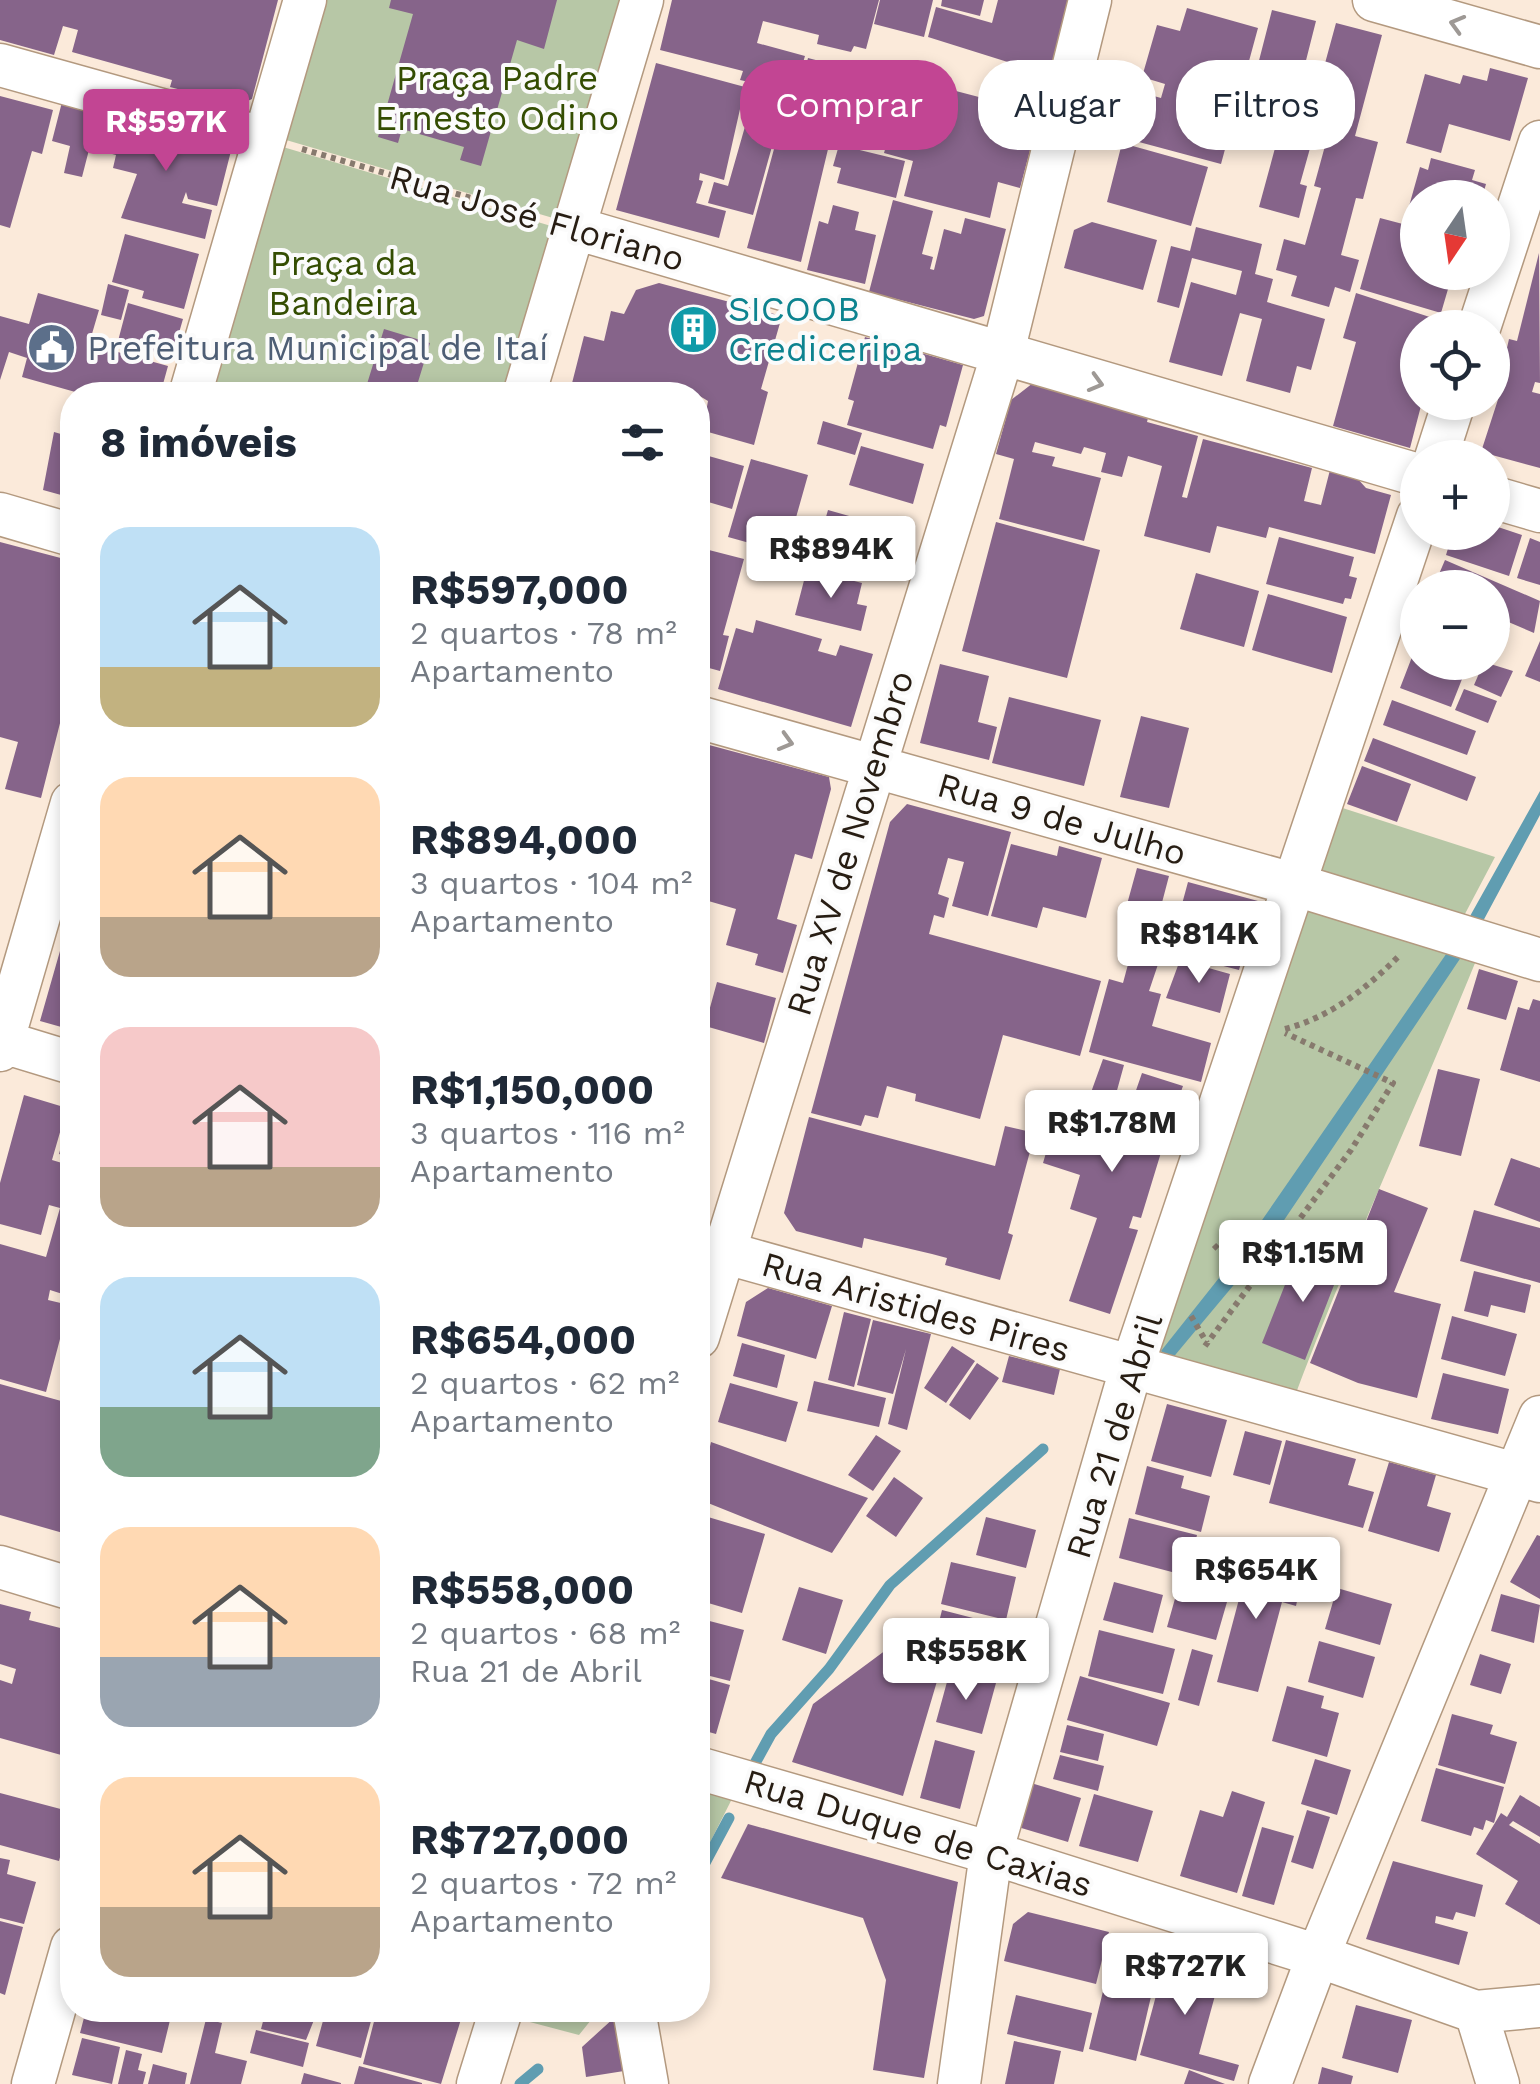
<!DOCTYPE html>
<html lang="pt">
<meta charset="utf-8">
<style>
:root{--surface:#fff;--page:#f6f6f7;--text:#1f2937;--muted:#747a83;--accent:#c24593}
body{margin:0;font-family:"Work Sans",sans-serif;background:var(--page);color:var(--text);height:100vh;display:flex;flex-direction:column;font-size:38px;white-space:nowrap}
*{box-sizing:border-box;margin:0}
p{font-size:32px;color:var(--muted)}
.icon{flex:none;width:55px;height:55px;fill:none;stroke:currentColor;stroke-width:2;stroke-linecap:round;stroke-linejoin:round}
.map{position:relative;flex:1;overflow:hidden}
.side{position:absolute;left:60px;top:382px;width:650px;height:1640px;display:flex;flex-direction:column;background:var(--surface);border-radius:40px;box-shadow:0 5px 15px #0003}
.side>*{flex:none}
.top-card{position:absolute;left:740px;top:60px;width:650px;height:90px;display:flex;gap:20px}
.needle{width:65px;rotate:193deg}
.fabs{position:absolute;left:1400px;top:180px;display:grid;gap:20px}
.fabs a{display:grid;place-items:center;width:110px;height:110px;border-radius:50%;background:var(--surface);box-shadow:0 5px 15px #0003;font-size:50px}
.price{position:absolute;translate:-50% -85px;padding:0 22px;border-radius:10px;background:#fff;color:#222;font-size:32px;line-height:65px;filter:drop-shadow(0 2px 5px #0008)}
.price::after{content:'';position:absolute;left:50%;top:60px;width:30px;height:22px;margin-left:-15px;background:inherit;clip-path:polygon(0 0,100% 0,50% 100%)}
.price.current{background:var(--accent);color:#fff}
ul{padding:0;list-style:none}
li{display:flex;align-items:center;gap:30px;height:250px;padding:0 40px}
li span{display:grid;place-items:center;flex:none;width:280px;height:200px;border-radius:30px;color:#555}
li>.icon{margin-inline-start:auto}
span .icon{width:120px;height:120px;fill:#fffc;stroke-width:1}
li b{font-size:42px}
h2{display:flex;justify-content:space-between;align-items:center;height:120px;padding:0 40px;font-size:42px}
.pill{padding:0 35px;border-radius:40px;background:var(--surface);box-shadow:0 5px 15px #0003;font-size:35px;line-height:90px}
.pill.current{background:var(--accent);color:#fff}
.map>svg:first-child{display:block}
.green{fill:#b7c7a6}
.water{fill:#609db1}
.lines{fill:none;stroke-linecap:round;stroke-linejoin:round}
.stream{stroke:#609db1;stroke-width:11}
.building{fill:#86648a}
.minor-casing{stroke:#b3997f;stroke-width:45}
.path{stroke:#877a6e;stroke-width:6;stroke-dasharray:5 5;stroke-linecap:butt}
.minor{stroke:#fff;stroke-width:42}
.oneway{stroke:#9e9995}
.labels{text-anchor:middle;stroke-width:8;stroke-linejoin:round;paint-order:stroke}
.park-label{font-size:35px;fill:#344d02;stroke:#fbfbfb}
.street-label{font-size:35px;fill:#271d13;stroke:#fbfbfb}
.culture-label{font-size:35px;fill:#0d838f;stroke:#fbfbfb;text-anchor:start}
.service-label{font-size:35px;fill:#4e5e75;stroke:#fbfbfb;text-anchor:start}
</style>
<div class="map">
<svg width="1540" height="2084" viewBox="0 0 1540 2084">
<rect width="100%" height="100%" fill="#fbeada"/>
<path class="green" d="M311 0H636L570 223 269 135Z
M266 142 568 231 517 395H195Z
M1327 803 1495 857 1457 929 1300 883Z
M1298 892 1482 946C1419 1102 1348 1252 1290 1409L1199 1382 1142 1342Z
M698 1773 739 1785 698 1866Z
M505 2010H599L579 2035 503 2015Z"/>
<path class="water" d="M1540 791V815L1474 938 1268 1244 1171 1360 1161 1351 1242 1249 1460 934Z"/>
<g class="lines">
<path class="stream" d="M753 1767 771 1734 829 1669 890 1585 1043 1449
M698 1876 729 1818
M520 2084 538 2069"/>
</g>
<path class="building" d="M0 0H278L252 99 239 105 170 87 172 80 72 52 78 30 63 26 54 55 0 40Z
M391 0H557L544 49 517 40 481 166 460 160 464 147 402 129 398 143 378 137 413 14 389 8Z
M672 0H879L866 49 854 46 851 52 817 44 819 35 763 21 757 43 805 56 789 108 745 96 749 82 740 80 743 71 660 50Z
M880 0H933L924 37 874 24Z
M942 0H984L980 16 941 6Z
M998 0H1077L1056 77 928 37 936 7 992 23Z
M1187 8 1258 28 1221 164 1124 138 1136 91 1161 98 1165 84 1142 77 1157 25 1180 31Z
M1272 10 1316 21 1298 92 1254 80Z
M1336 23 1382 35 1355 136 1378 142 1363 199 1356 198 1341 255 1359 260 1350 292 1335 287 1329 307 1291 296 1297 276 1276 270 1284 239 1305 245 1321 188 1314 186 1334 113 1321 109 1300 184 1307 186 1299 218 1259 207 1290 93 1315 100Z
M808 58 858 71 852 95 847 94 833 146 829 145 801 262 747 248 777 138 806 146 807 141 788 136Z
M656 63 745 87 724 180 700 173 699 180 703 181 696 203 726 211 719 238 616 210Z
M1490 68 1528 78 1510 141 1449 124 1441 153 1406 143 1425 74 1460 84 1463 75 1487 81Z
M891 74 1040 113 1020 188 998 182 990 218 904 196 913 161 884 153 890 132 876 128Z
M0 96 53 110 42 154 32 151 10 228 0 225Z
M62 102 99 111 82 177 64 173 70 146 52 141Z
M850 106 872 112 864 145 842 140Z
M103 114 232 147 217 206 188 199 186 192 182 203 212 210 205 239 121 218 137 174 113 168 116 155 93 149Z
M746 123 776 132 753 215 708 203 714 182 728 186Z
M1122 143 1208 167 1191 226 1107 202Z
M839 145 905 161 896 198 837 183 841 168 833 166Z
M1431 158 1475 170 1472 180 1486 184 1482 198H1418V221L1406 217 1420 167 1428 170Z
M893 200 933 211 922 254 933 257 930 269 934 270 944 229 961 234 965 218 1006 229 984 316 974 319 869 292Z
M833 205 859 212 855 230 876 235 865 284 807 270 819 221 828 224Z
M1380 218 1418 228V272H1453L1441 313 1360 289Z
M1092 222 1157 240 1143 290 1064 268 1074 230Z
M1196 227 1262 244 1255 274 1273 279 1267 302 1325 319 1311 370 1297 366 1290 393 1246 381 1262 319 1240 313 1222 376 1169 362 1191 282 1236 295 1242 271 1192 258 1179 308 1157 302 1171 246 1190 251Z
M125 234 199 254 184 309 142 298 144 291 112 282Z
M1539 253 1540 383 1535 382 1532 392 1540 394V468L1481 452 1503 384 1499 383 1509 339 1517 341Z
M659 283 782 316 761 389 768 392 754 445 701 430 698 439V410L706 412 708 401 698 395 661 388 659 395H569L584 336 604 341 611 311 624 314 636 290Z
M108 284 129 290 121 320 101 315Z
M38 293 99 310 89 344 168 366 160 395H86L22 377 27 358 9 352 0 380V316L29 324Z
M1356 293 1445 322 1443 328H1418V402H1422L1410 448 1333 426 1356 342 1343 338Z
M128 303 183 319 172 357 118 341Z
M384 329 430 343 414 395 367 384Z
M865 337 963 365 946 427 940 425 933 449 847 425 854 401 848 399Z
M1033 383 1149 414 1147 422 1198 436 1182 497 1187 498 1203 439 1312 468 1304 501 1321 505 1330 470 1356 477 1366 488 1391 495 1375 554 1269 527 1266 538 1217 526 1210 553 1144 536 1162 466 1128 456 1122 477 1101 472 1106 453 1084 447 1081 454 1035 442 1032 452 1055 457 1052 466 1101 478 1084 541 999 519 1014 459 996 454 1011 400Z
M823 421 862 433 855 455 817 444Z
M63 427 72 429V498L43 490 54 432 61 434Z
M861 446 924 464 913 504 849 485Z
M698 453 744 466 732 509 698 499Z
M751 459 808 475 786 553 728 537Z
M828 510 895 529 881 577 814 558Z
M996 522 1100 550 1067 678 962 651Z
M1492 525 1522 535 1509 576 1446 555 1453 532H1492Z
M1279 537 1354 557 1349 576 1357 578 1351 599 1345 598 1343 604 1266 584Z
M1530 538 1540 542V585L1517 578Z
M0 542 72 561V676L41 798 5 789 18 742 0 737Z
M705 549 744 559 723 635 729 636 720 671 698 665V576Z
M1445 560 1540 601 1534 633 1492 615V588H1433Z
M807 569 862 583 857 604 867 606 861 631 795 615Z
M1196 573 1259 591 1244 647 1180 629Z
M1268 594 1347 617 1332 673 1252 650Z
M756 620 822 639 818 651 836 656 840 645 873 654 851 727 718 689 736 628 753 633Z
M1492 621 1510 628 1498 654 1492 652Z
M1540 641V682L1525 676Z
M1417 644 1418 662H1448L1466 669 1451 707 1400 688Z
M1484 662 1513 671 1501 697 1474 685Z
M940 664 989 676 978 722 997 727 989 760 920 743Z
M1464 689 1497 701 1488 723 1455 710Z
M1009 697 1101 720 1084 786 992 763Z
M1392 700 1476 731 1467 755 1383 725Z
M1141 716 1189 728 1169 808 1120 797Z
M1373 738 1476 777 1467 801 1364 761Z
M698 742 829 777 831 789 812 859 795 854 777 919 797 925 783 973 755 965 758 954 726 945 736 909 698 898Z
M1362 766 1411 784 1397 822 1347 804Z
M907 804 1011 832 988 916 952 906 964 862 948 858 938 894 949 898 944 918 934 915 929 934 1101 981 1080 1056 1003 1035 980 1119 915 1101 916 1094 887 1086 878 1118 865 1115 861 1126 811 1113 890 822Z
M1011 844 1057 856 1059 846 1102 858 1086 918 1043 907 1037 928 991 916Z
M1137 868 1169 876 1159 914 1174 917 1149 991 1161 994 1152 1026 1211 1043 1201 1082 1089 1052 1109 979 1123 983 1134 942 1118 937Z
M1188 882 1258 901 1239 970 1169 952Z
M72 909V1030L40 1021Z
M1180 960 1230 974 1220 1013 1166 998Z
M1479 969 1518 981 1506 1020 1467 1009Z
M717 982 776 998 764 1043 705 1026Z
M1533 999 1540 1001V1082L1500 1070 1518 1007 1529 1010Z
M1103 1059 1124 1065 1116 1094 1133 1099 1142 1073 1183 1086 1174 1111 1138 1100 1134 1112 1170 1123 1141 1218 1133 1216 1129 1228 1138 1230 1110 1314 1069 1301 1097 1218 1070 1209 1080 1175 1043 1163 1053 1129 1075 1137Z
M1438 1069 1480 1079 1461 1156 1419 1146Z
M24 1095 67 1108 52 1160 72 1166V1297L50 1290 48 1300 69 1305 46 1392 0 1379V1244L46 1257 60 1208 49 1205 41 1235 0 1224V1183Z
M71 1111H72V1158L59 1154Z
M809 1117 995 1166 1005 1126 1035 1133 1008 1233 1013 1235 1000 1280 945 1265 947 1258 932 1254 864 1238 862 1248 796 1231 784 1213Z
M1511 1158 1540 1168V1222L1494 1205Z
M1379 1189 1428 1208 1394 1292 1441 1304 1417 1398 1358 1383 1310 1363Z
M1474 1210 1540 1228V1283L1460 1261Z
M1325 1246 1346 1254 1305 1360 1262 1343 1294 1262 1315 1271Z
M1474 1271 1531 1285 1525 1313 1491 1305 1488 1317 1464 1311Z
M768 1288 832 1306 816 1359 737 1336 746 1302Z
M844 1312 871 1319 854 1387 828 1380Z
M1452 1316 1517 1334 1505 1376 1441 1359Z
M873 1320 931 1334 907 1430 888 1424 906 1349 893 1394 857 1385Z
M742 1343 785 1355 777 1388 733 1376Z
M952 1346 975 1361 946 1403 924 1388Z
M1009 1356 1060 1369 1054 1395 1002 1382Z
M977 1363 999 1378 970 1420 949 1405Z
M1443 1373 1509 1389 1498 1434 1431 1419Z
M814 1381 886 1398 879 1427 807 1411Z
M730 1383 798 1402 786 1442 718 1422Z
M0 1384 72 1404V1547L61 1543 63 1533 0 1515Z
M1167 1404 1227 1420 1211 1477 1151 1461Z
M1245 1431 1282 1441 1270 1485 1233 1475Z
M876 1435 901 1451 873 1491 848 1475Z
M1286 1440 1356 1459 1348 1485 1374 1492 1363 1528 1269 1503Z
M711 1442 868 1498 832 1553 698 1499Z
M1389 1462 1436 1475 1427 1506 1451 1513 1439 1552 1368 1531Z
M1147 1466 1184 1476 1181 1488 1210 1496 1201 1532 1135 1514Z
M894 1477 923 1498 896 1537 866 1516Z
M698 1514 765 1534 742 1613 698 1600Z
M986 1517 1036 1530 1026 1568 976 1555Z
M1129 1518 1197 1535 1187 1576 1119 1558Z
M1537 1535 1540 1536V1599L1510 1582Z
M1196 1554 1220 1559 1213 1585 1189 1579Z
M1251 1554 1292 1564 1287 1584 1300 1587 1296 1606 1282 1602 1258 1692 1217 1682Z
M951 1562 1016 1577 1006 1620 941 1604Z
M1114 1582 1163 1595 1153 1633 1103 1620Z
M799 1587 843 1600 826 1654 782 1640Z
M1178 1588 1227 1602 1216 1640 1167 1627Z
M1337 1588 1392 1604 1380 1645 1325 1629Z
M1501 1594 1540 1605 1534 1643 1491 1631Z
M0 1604 31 1612 29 1620 72 1631V1758L0 1738V1680L12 1684 16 1669 0 1664Z
M942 1610 1004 1626 992 1672 948 1661 936 1634Z
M698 1618 744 1630 730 1681 698 1673Z
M1099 1630 1175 1649 1163 1694 1088 1676Z
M1319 1641 1375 1657 1363 1698 1308 1682Z
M890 1647 943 1661 903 1796 792 1762 813 1704Z
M1192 1649 1213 1655 1199 1706 1178 1700Z
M1480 1654 1511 1664 1501 1694 1470 1685Z
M950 1671 996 1683 982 1734 936 1722Z
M698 1676 730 1685 716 1734 698 1729Z
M1080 1676 1170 1703 1157 1746 1067 1720Z
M1287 1686 1324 1696 1321 1708 1339 1713 1327 1757 1272 1741Z
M1452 1714 1493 1725 1490 1734 1517 1742 1505 1784 1438 1765Z
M1067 1725 1104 1734 1098 1761 1060 1752Z
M935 1740 975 1751 960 1809 920 1798Z
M1060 1755 1104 1766 1098 1791 1053 1779Z
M1315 1759 1351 1770 1337 1815 1301 1804Z
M1436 1768 1504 1787 1494 1823 1486 1820 1483 1830 1474 1827 1471 1836 1421 1821Z
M1031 1783 1081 1798 1068 1842 1018 1827Z
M1232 1791 1265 1802 1237 1893 1180 1876 1200 1810 1223 1817Z
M0 1793 72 1812 59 1861 0 1845Z
M1094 1794 1153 1811 1138 1862 1079 1846Z
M1520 1795 1540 1807V1837L1513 1821 1509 1825 1540 1844V1925L1505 1904 1518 1881 1476 1854 1501 1813 1507 1817Z
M1307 1810 1330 1817 1313 1869 1291 1862Z
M748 1824 958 1882 924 2078 873 2070 886 1980 863 1918 721 1878Z
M1262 1827 1294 1836 1274 1905 1242 1896Z
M0 1858 10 1860 7 1874 36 1882 24 1924 0 1918Z
M1393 1861 1483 1885 1475 1917 1456 1912 1453 1920 1436 1916 1435 1923 1468 1932 1459 1965 1366 1939Z
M1028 1912 1109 1932 1096 1984 1004 1961 1013 1924Z
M0 1921 23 1927 5 1995 0 1993Z
M1114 1946 1160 1958 1136 2061 1089 2049Z
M1167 1955 1222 1970 1199 2054 1239 2065 1234 2081 1140 2055Z
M1016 1995 1092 2013 1083 2052 1007 2034Z
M1356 2005 1412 2020 1398 2073 1342 2058Z
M86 2010 172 2012 162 2053 80 2033Z
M266 2010H318L306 2040 261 2029Z
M326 2010H374L361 2058 316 2046Z
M377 2010H440L462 2016 441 2084 363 2064Z
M615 2017 624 2071 586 2077 582 2047Z
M206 2019 222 2023 215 2053 247 2061 241 2084H190Z
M256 2030 309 2043 303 2067 250 2053Z
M82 2038 120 2047 112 2084 72 2075Z
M1014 2041 1061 2051 1054 2084H1005Z
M126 2050 142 2054 138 2070 146 2072 143 2084H118Z
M153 2064 187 2073 185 2084H148Z
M359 2066 422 2083V2084H354Z
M1322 2067 1353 2076 1351 2084H1318Z
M1189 2070 1225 2084H1184Z
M304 2073 341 2083V2084H301Z"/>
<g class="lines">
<defs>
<path id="minor" d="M1374 0 1540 47
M0 65 262 138
M575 228 1418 475
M1479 328 1540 142
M190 395 305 0
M524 395 642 0
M1436 458 1454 402
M1492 497 1540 511
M0 514 72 535
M698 717 1296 885 1540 960
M0 1041 72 1063
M0 1050 72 803
M698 1245 1540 1481
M698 1337 1002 356 1090 0
M0 1567 72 1589
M698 1768 991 1853 1318 1956 1476 2012 1540 2006
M634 2010 647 2084
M1476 2012 1498 2084
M33 2084 72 1947
M478 2084 501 2010
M959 2084 991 1853 1128 1379 1418 516
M1270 2084 1318 1956 1540 1417"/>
</defs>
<use href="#minor" class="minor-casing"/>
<path class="path" d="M302 149 540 218
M1285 1029C1331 1017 1367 988 1400 955
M1214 1245 1252 1283
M1191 1316 1207 1343
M1205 1346 1351 1150 1393 1083 1285 1033"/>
<use href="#minor" class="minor"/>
</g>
<defs><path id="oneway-chevron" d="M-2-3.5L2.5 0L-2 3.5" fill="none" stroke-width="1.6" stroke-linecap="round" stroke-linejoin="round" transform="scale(2.5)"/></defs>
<g class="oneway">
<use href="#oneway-chevron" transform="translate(1457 24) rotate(-164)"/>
<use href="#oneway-chevron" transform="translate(1096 383) rotate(16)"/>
<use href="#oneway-chevron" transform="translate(786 742) rotate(16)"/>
</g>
<defs>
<symbol id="building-disc" viewBox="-11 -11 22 22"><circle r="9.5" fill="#0f9aa8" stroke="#fbfbfb"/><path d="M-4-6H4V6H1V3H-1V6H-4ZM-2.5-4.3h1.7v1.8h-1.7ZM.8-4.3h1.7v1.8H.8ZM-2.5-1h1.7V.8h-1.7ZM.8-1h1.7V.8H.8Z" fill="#fff"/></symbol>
<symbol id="civic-disc" viewBox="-11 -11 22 22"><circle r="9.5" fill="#5c6f8a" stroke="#fbfbfb"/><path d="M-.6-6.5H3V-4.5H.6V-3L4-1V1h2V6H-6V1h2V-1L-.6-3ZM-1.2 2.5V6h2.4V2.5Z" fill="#fff"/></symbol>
</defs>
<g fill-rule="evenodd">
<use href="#building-disc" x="666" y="302" width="55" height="55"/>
<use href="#civic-disc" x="24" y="320" width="55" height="55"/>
</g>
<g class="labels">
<g class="park-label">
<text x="497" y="90">Praça Padre<tspan x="497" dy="40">Ernesto Odino</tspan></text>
<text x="343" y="275">Praça da<tspan x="343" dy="40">Bandeira</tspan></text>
</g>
<g class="street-label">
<text transform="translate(537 218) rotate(16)" y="12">Rua José Floriano</text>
<text transform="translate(1062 819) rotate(16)" y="12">Rua 9 de Julho</text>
<text transform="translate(850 843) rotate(-73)" y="12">Rua XV de Novembro</text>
<text transform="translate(916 1307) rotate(16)" y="12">Rua Aristides Pires</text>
<text transform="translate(1114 1436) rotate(-73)" y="12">Rua 21 de Abril</text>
<text transform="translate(918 1833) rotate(17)" y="12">Rua Duque de Caxias</text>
</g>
<g class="culture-label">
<text x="728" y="321">SICOOB<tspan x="728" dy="40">Crediceripa</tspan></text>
</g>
<g class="service-label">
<text x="87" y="360">Prefeitura Municipal de Itaí</text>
</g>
</g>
</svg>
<div class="fabs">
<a><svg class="needle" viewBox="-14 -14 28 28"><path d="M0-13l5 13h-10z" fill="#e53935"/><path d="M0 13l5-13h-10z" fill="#747a83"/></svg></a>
<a><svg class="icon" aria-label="locate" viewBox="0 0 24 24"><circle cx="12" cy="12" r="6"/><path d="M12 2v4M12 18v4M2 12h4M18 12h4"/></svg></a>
<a>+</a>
<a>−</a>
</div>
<b class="price current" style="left:166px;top:174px">R$597K</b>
<b class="price" style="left:831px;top:601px">R$894K</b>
<b class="price" style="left:1199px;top:986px">R$814K</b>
<b class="price" style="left:1112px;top:1175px">R$1.78M</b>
<b class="price" style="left:1303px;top:1305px">R$1.15M</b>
<b class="price" style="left:1256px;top:1622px">R$654K</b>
<b class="price" style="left:966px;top:1703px">R$558K</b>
<b class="price" style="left:1185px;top:2018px">R$727K</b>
<div class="top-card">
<a class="pill current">Comprar</a>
<a class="pill">Alugar</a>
<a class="pill">Filtros</a>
</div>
<section class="side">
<h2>8 imóveis<svg class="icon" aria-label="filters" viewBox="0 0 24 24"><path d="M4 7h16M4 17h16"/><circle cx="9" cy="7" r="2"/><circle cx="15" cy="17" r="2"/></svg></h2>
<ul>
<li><span style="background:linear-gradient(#bfe0f5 70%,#c2b280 0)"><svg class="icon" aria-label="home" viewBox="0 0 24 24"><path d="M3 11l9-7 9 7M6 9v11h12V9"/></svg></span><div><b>R$597,000</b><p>2 quartos · 78 m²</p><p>Apartamento</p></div></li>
<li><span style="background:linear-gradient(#ffd9b3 70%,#b9a48a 0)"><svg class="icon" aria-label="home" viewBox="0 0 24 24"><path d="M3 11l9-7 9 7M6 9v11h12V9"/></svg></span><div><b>R$894,000</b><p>3 quartos · 104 m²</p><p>Apartamento</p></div></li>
<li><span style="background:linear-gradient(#f6c9c9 70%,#b9a48a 0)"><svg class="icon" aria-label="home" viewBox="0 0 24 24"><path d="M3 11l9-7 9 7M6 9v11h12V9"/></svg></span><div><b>R$1,150,000</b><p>3 quartos · 116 m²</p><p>Apartamento</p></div></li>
<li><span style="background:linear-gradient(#bfe0f5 65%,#7fa58c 0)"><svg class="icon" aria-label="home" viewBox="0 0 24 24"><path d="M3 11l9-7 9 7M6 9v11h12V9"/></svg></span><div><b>R$654,000</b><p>2 quartos · 62 m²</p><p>Apartamento</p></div></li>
<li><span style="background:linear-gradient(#ffd9b3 65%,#9aa5b1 0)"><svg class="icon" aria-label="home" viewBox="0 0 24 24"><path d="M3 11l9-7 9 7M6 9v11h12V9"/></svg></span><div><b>R$558,000</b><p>2 quartos · 68 m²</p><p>Rua 21 de Abril</p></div></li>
<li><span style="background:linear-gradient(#ffd9b3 65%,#b9a48a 0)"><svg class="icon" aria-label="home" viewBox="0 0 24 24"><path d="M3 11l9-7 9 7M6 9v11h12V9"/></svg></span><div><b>R$727,000</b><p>2 quartos · 72 m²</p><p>Apartamento</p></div></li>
</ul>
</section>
</div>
